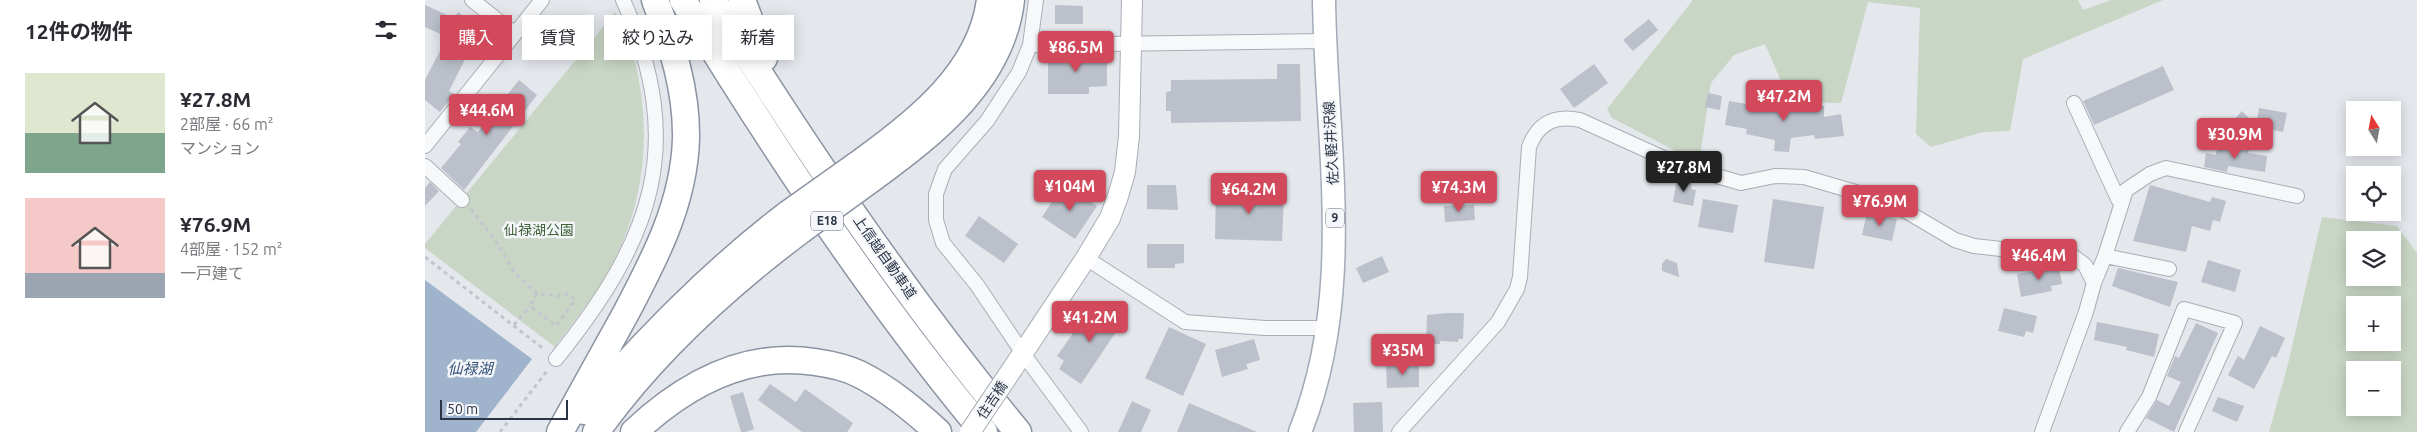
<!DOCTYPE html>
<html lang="ja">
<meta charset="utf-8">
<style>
:root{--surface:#fff;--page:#f2f2f3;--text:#2b2b33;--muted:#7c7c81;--accent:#d1495b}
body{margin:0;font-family:Ubuntu,"Noto Sans JP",sans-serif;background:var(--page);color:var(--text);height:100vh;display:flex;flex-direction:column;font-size:19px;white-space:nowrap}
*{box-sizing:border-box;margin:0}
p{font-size:16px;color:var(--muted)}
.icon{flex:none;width:28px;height:28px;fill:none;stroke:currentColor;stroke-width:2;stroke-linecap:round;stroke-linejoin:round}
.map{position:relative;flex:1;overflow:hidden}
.panel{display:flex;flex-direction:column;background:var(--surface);width:425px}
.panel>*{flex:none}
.hud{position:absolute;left:15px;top:15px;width:475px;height:45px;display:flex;gap:10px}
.needle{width:32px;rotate:349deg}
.controls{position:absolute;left:1921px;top:101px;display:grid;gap:10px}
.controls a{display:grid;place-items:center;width:55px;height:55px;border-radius:0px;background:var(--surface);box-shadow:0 2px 12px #0003;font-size:25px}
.scale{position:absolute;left:15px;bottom:12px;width:128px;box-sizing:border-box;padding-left:5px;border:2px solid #2b3445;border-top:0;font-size:14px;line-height:18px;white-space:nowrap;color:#2b3445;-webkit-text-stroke:4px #f4f6f9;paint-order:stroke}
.price{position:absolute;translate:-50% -42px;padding:0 11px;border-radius:5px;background:var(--accent);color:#fff;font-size:16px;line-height:32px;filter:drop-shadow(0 1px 2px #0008)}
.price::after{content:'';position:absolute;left:50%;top:30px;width:15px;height:11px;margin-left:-8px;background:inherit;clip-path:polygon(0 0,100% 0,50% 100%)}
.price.on{background:#222;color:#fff}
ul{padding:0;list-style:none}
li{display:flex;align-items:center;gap:15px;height:125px;padding:0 25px}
li span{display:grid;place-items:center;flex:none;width:140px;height:100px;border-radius:0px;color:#555}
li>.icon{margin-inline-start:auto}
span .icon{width:60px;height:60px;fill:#fffc;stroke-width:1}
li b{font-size:21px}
h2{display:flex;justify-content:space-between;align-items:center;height:60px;padding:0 25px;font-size:21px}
.tag{padding:0 18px;border-radius:0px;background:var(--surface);box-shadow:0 2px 12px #0003;font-size:18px;line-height:45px}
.tag.on{background:var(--accent);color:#fff}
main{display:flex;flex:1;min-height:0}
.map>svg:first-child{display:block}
.green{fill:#c9d6c5;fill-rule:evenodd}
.water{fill:#9fb4cc}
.building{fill:#bbc0ca}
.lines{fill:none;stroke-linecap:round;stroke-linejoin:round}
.street-casing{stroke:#a9aeb7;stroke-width:16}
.secondary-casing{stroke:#a9aeb7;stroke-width:22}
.primary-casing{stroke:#a3abb8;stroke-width:25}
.highway-casing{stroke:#8b94a3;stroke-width:29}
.path{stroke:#c2c5cb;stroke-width:3;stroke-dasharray:4 4;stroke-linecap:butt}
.street{stroke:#f7f8fa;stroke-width:14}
.secondary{stroke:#fff;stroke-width:20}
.primary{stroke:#fff;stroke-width:22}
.highway{stroke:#fff;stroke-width:26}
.secondary-bridge-casing{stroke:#a9aeb7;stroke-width:22;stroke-linecap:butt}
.highway-bridge-casing{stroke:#8b94a3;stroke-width:29;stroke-linecap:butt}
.secondary-bridge{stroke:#fff;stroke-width:20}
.highway-bridge{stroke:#fff;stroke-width:26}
.labels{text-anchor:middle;stroke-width:5;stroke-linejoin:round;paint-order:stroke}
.shield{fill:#f4f6f9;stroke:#676e7b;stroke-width:1}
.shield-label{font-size:12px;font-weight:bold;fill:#2b3445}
.street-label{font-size:14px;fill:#2b3445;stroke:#f4f6f9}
.park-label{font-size:14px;fill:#3f6138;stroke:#f4f6f9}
.water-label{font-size:15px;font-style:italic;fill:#34527a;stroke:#f4f6f9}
</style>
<main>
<section class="panel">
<h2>12件の物件<svg class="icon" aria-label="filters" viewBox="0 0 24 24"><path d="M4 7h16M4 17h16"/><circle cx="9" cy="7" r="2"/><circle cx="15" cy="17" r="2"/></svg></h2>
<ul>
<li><span style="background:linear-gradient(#dfe7d0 60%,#7fa58c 0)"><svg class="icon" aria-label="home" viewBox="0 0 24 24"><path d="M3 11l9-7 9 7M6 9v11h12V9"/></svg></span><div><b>¥27.8M</b><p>2部屋 · 66 m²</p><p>マンション</p></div></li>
<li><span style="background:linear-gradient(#f6c9c9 75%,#9aa5b1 0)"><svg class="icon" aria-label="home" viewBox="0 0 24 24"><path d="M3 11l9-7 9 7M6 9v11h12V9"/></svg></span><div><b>¥76.9M</b><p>4部屋 · 152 m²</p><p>一戸建て</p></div></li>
</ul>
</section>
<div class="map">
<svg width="1992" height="432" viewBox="0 0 1992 432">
<rect width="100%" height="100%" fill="#e4e7ec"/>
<path class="green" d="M1268 0H1653L1658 10 1686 0H1738L1598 59 1585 131 1558 132 1506 147 1491 134 1495 8 1443 2 1416 103 1365 102 1340 44 1309 55 1286 83 1274 163 1187 118 1182 109Z
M190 12C196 25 204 39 208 54 229 132 220 213 177 282 163 304 146 325 130 347L0 248V244Z
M1897 217 1972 226 1992 253V432H1844L1863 364ZM1930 240H1968V278H1930ZM1930 305H1968V342H1930ZM1930 370H1968V408H1930Z"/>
<path class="water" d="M0 280 107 359 51 432H0Z"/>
<path class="building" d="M0 5 29 18 33 12 56 28 24 91 29 94 15 112 0 100V80L22 37 0 27Z
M630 5 658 6V24H630Z
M1224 19 1233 30 1208 51 1198 40Z
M682 53V86L664 87V94H623V54Z
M852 64H875L876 121 746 123V111H741V92L746 91V80L852 79Z
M1169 64 1183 83 1149 108 1135 89Z
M1738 66 1749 90 1669 125 1658 101Z
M94 80 112 95 39 190 16 168 36 144 33 142 45 127 53 132Z
M1283 93 1297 96 1295 110 1280 107Z
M1304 101 1340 107V105L1399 106V117L1416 114 1419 136 1390 139 1389 135 1366 138 1364 152 1349 151 1350 140 1321 134 1322 129 1300 125Z
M1834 108 1862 113 1858 132 1831 127Z
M1817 111 1828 122 1826 137 1808 121Z
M1796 145 1824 149 1823 153 1842 156 1840 172 1803 166 1802 172 1779 167 1781 153 1791 155 1792 148H1796Z
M1252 179 1267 182 1266 189 1271 190 1268 206 1248 202Z
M5 182 14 191 0 206V188Z
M639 184 672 206 650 239 617 217Z
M722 185H751L753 210 722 209Z
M1725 185 1785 202 1787 197 1801 201 1795 222 1788 220 1785 231 1767 226 1761 252 1708 241Z
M791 189 853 190V193L859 194 857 241 790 239Z
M1278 199 1313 205 1308 233 1273 227Z
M1348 199 1399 207 1389 269 1339 262Z
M1049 205 1050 220 1020 222 1019 206Z
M1442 213 1472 219 1467 241 1437 235Z
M554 216 593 244 579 263 540 236Z
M722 244H759V263L750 264V268H722Z
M957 256 964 272 938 283 931 268Z
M1241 259 1252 263 1254 277 1237 271V264Z
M1783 260 1816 270 1810 292 1776 282Z
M1634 267 1637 284 1626 286 1627 291 1596 297 1592 274Z
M1693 268 1753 282 1745 307 1687 286Z
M679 302 701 317 656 384 634 369 639 361 632 356 653 326 660 330Z
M1579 308 1612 316 1608 333 1601 331 1599 337 1573 331Z
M1023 313H1039L1038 339H1033V342L1015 341V344H1001L1002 315Z
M1672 322 1734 334 1729 357 1701 350 1702 347 1669 340Z
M1771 323 1793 333 1749 432 1721 418 1732 400 1744 406 1756 382 1742 376 1750 356 1754 358Z
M1835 326 1860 338 1851 358 1847 356 1829 389 1803 375 1813 356 1819 360Z
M744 327 781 344 758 396 720 378Z
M829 339 835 360 821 364 823 369 797 377 790 350Z
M994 364V387L962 388 961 366Z
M345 384 371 402 380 389 428 423 422 432H377L333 400Z
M318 392 329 429 321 432H316L305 396Z
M1793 397 1819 406 1812 422 1787 411Z
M707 401 726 410 716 432H693Z
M957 402 958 432H929L928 403Z
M764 403 832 432H752Z"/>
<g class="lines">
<defs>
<path id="street" d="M47 0 90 34
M611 0 605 45 594 72 562 121 520 169 511 194V220L518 243 552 285 599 355 656 432
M605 45 900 41
M1649 103 1693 199 1697 202
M0 146 117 0
M0 166 37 200
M1680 256 1744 269
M661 258 760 322 840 328H903
M1669 283 1680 256 1701 190 1725 174 1741 168 1872 196
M131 359C227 240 263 146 198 0
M974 432 1073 322 1092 289 1095 277 1104 147C1113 123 1130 115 1155 120L1254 165 1316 183 1350 176 1379 177 1434 193 1479 210 1530 240 1549 246 1649 257 1660 265 1669 283 1661 312 1617 432
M1702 432 1724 397 1759 309 1810 323 1761 432"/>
<path id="secondary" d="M588 368 661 258 685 218 693 196 700 172 704 136 707 0"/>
<path id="primary" d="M875 432C931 293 901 145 899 0"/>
<path id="highway" d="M258 0C348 148 448 299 559 432
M288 0C381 150 480 296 593 432
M317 0 339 58
M439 160C493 121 556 71 565 0
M449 177C509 133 577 80 586 0
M159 411C222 339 287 272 363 214
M135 432C157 392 179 353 201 313 230 258 259 203 261 139 262 91 247 44 230 0
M171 432C227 353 300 287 376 230
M209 432C259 385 319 351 390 362 404 364 420 367 434 374 464 389 489 410 513 432"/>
</defs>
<use href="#street" class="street-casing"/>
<use href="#secondary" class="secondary-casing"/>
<use href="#primary" class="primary-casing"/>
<use href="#highway" class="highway-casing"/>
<path class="path" d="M46 209 70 240 89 272 112 294 133 296 144 294 150 300 131 326 105 306 112 294
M0 257 120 350
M89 325 105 306
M75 432 122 371"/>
<use href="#street" class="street"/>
<use href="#secondary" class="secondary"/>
<use href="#primary" class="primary"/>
<use href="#highway" class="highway"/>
<defs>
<path id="secondary-bridge" d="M545 432 588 368"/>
<path id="highway-bridge" d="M363 214 439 160
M376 230 449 177"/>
</defs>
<use href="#secondary-bridge" class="secondary-bridge-casing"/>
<use href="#highway-bridge" class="highway-bridge-casing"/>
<use href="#secondary-bridge" class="secondary-bridge"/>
<use href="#highway-bridge" class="highway-bridge"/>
</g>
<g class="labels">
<g class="shield">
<rect x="901" y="208.5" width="18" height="19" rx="4"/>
<rect x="386" y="211.5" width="32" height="19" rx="4"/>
</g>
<g class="shield-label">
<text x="910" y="222">9</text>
<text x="402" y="225">E18</text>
</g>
<g class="street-label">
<text transform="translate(906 143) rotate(-93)" y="5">佐久軽井沢線</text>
<text transform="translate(460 257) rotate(55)" y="5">上信越自動車道</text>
<text transform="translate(567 400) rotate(-56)" y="5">住吉橋</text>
</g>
<g class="park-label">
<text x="114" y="235">仙禄湖公園</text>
</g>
<g class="water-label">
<text x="45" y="374">仙禄湖</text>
</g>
</g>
</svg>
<div class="controls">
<a><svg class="needle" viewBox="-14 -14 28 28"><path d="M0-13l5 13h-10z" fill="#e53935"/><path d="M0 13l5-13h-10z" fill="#7c7c81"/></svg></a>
<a><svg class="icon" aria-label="locate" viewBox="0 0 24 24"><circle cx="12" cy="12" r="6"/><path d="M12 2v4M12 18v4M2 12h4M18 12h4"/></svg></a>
<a><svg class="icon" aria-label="layers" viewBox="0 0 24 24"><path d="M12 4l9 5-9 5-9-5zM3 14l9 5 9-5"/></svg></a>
<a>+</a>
<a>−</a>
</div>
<div class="scale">50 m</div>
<b class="price" style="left:651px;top:73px">¥86.5M</b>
<b class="price" style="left:1359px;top:122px">¥47.2M</b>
<b class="price" style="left:62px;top:136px">¥44.6M</b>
<b class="price" style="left:1810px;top:160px">¥30.9M</b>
<b class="price on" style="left:1259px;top:193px">¥27.8M</b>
<b class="price" style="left:645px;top:212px">¥104M</b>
<b class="price" style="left:1034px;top:213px">¥74.3M</b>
<b class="price" style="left:824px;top:215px">¥64.2M</b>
<b class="price" style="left:1455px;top:227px">¥76.9M</b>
<b class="price" style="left:1614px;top:281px">¥46.4M</b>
<b class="price" style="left:665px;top:343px">¥41.2M</b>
<b class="price" style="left:978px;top:376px">¥35M</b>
<div class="hud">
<a class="tag on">購入</a>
<a class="tag">賃貸</a>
<a class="tag">絞り込み</a>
<a class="tag">新着</a>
</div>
</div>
</main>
